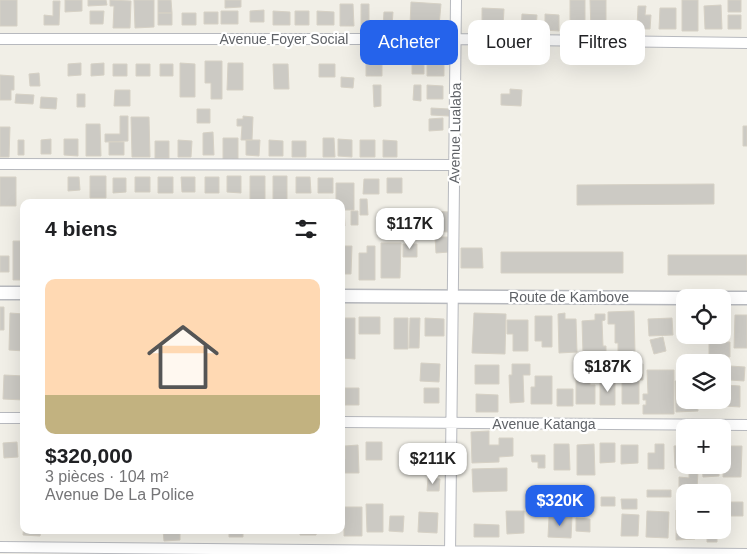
<!DOCTYPE html>
<html lang="fr">
<meta charset="utf-8">
<style>
:root{--surface:#fff;--page:#f6f6f6;--text:#202124;--muted:#757577;--accent:#2563eb}
body{margin:0;font-family:Arial,sans-serif;background:var(--page);color:var(--text);height:100vh;display:flex;flex-direction:column;font-size:19px;white-space:nowrap}
*{box-sizing:border-box;margin:0}
p{font-size:16px;color:var(--muted)}
.icon{flex:none;width:28px;height:28px;fill:none;stroke:currentColor;stroke-width:2;stroke-linecap:round;stroke-linejoin:round}
.map{position:relative;flex:1;overflow:hidden}
.side{position:absolute;left:20px;top:199px;width:325px;height:335px;display:flex;flex-direction:column;background:var(--surface);border-radius:10px;box-shadow:0 5px 20px #0002}
.side>*{flex:none}
.banner{position:absolute;left:360px;top:20px;width:311px;height:45px;display:flex;gap:10px}
.tools{position:absolute;left:676px;top:289px;display:grid;gap:10px}
.tools a{display:grid;place-items:center;width:55px;height:55px;border-radius:10px;background:var(--surface);box-shadow:0 5px 20px #0002;font-size:25px}
.price{position:absolute;translate:-50% -42px;padding:0 11px;border-radius:10px;background:#fff;color:#222;font-size:16px;line-height:32px;filter:drop-shadow(0 1px 2px #0008)}
.price::after{content:'';position:absolute;left:50%;top:30px;width:15px;height:11px;margin-left:-8px;background:inherit;clip-path:polygon(0 0,100% 0,50% 100%)}
.price.on{background:var(--accent);color:#fff}
ul{padding:0;list-style:none}
li{display:grid;align-content:center;gap:10px;height:265px;padding:0 25px}
li span{display:grid;place-items:center;height:155px;border-radius:10px;color:#555}
li>.icon{margin-inline-start:auto}
span .icon{width:90px;height:90px;fill:#fffc;stroke-width:1}
li b{font-size:21px}
h2{display:flex;justify-content:space-between;align-items:center;height:60px;padding:0 25px;font-size:21px}
.tag{padding:0 18px;border-radius:10px;background:var(--surface);box-shadow:0 5px 20px #0002;font-size:18px;line-height:45px}
.tag.on{background:var(--accent);color:#fff}
.map>svg:first-child{display:block}
.building{fill:#cccac4;stroke:#d6d1c5}
.lines{fill:none;stroke-linecap:round;stroke-linejoin:round}
.minor-casing{stroke:#b7b9be;stroke-width:12}
.tertiary-casing{stroke:#b7b9be;stroke-width:15}
.minor{stroke:#fff;stroke-width:10}
.tertiary{stroke:#fff;stroke-width:12}
.labels{text-anchor:middle;stroke-width:4.5;stroke-linejoin:round;paint-order:stroke}
.street-label{font-size:14px;fill:#5f6267;stroke:#fff}
</style>
<div class="map">
<svg width="747" height="554" viewBox="0 0 747 554">
<rect width="100%" height="100%" fill="#f1efe7"/>
<path class="building" d="M0 0H17V26H0Z
M65 0H82V11L65 12Z
M88 0H106L107 5 88 6Z
M110 0 131 1 130 28H113L114 6H110Z
M134 0H154V27L135 28Z
M158 0H171L172 13H158Z
M225 0H241V7L225 8Z
M570 0H585V30H570Z
M590 0H606V32H591Z
M682 0H698V31H682Z
M728 0H741V12H728Z
M53 1H60L59 25H44V15L53 16Z
M411 2 441 4 439 26 410 25Z
M340 4H353L354 26H340Z
M361 4H369V26H361Z
M721 5 722 29H705L704 6Z
M638 6H646L645 15H651L650 29H637Z
M482 8 504 9 503 27 482 26Z
M660 8H676V29H659Z
M264 10V22H250V11Z
M90 11H104L103 24H90Z
M221 11H238V24H221Z
M273 11 290 12V25H273Z
M295 11H309V25H295Z
M317 11 334 12V25H317Z
M204 12H218V24H204Z
M384 12H393L392 26H383Z
M158 13H172V25H158Z
M182 13H196V25H182Z
M522 14 537 15 536 30H521Z
M545 14 559 15V31L545 30Z
M728 15H741V29H728Z
M412 57H424V74H412Z
M205 61H222V99H211V83H205Z
M366 62 382 63V76H366Z
M427 62H444V76H427Z
M81 63V75L68 76V64Z
M104 63V75L91 76V64Z
M180 63 195 64V97H180Z
M228 63H243V90H227Z
M113 64H127V76H113Z
M136 64H150V76H136Z
M160 64H173V76H160Z
M273 64H288L289 89H274Z
M319 64H335V77H319Z
M39 73 40 86H30L29 74Z
M0 75 14 76V90H11V100H0Z
M341 77 354 78 353 88 341 87Z
M373 85H381V106L374 107Z
M414 85H421V101L413 100Z
M427 85 443 86V99H427Z
M510 89 522 90 521 106 501 105V94H510Z
M115 90H130V106H114Z
M16 94 34 95 33 104 15 103Z
M77 94H85V107H77Z
M41 97 57 98 56 109 40 108Z
M431 108 449 109V116L431 115Z
M197 109H210V123H197Z
M120 116H128V141L105 142V134H120Z
M243 116 253 117 252 140H241L242 126H237V119H243Z
M131 117H149L150 157H132Z
M443 118V130L429 131V119Z
M86 124H100L101 156H86Z
M743 126H747V146H743Z
M0 127H10L9 157H0Z
M213 132 214 155H203V133Z
M223 138H238V159H223Z
M323 138H334L335 157H323Z
M51 139V154H41V140Z
M64 139H78V156L64 155Z
M338 139 352 140V157L338 156Z
M18 140H24V155H18Z
M178 140 192 141 191 157H178Z
M246 140H260L259 156 246 155Z
M269 140 283 141V156H269Z
M360 140H375V157H360Z
M383 140 397 141V157H383Z
M155 141H169V158H155Z
M292 141H306V157H292Z
M109 142H124V155H109Z
M90 176H106V198H90Z
M227 176H241V193L227 192Z
M250 176H265V202H250Z
M273 176H287V201L273 202Z
M0 177H16V206H0Z
M68 177H79L80 190 68 191Z
M135 177H150V192H135Z
M158 177H173V193H158Z
M181 177H195V192H182Z
M205 177H219V193H205Z
M296 177H310L311 193H296Z
M113 178H126V192L113 193Z
M318 178H333V193H318Z
M387 178H402V193H387Z
M364 179H379V194H363Z
M336 183H354V210H344L345 226H341V202H336Z
M714 184V204L577 205V185Z
M360 199H367L368 215H360Z
M351 211H358V225H351Z
M427 211 450 212 449 232 427 231Z
M435 237H448L449 252 436 253Z
M13 241H24V280H13Z
M381 243H401L400 278H381Z
M403 244H417V257H403Z
M341 246H352L351 274H341Z
M367 246H375V280H359V253H367Z
M461 248H482L483 268H461Z
M501 252H623V273H501Z
M668 255H747V275H668Z
M0 256H9V272H0Z
M0 307H4V330H0Z
M634 311 635 352 618 353V343H615V324H608V312Z
M10 313 24 314V351L9 350Z
M474 313 506 314 505 354 472 353Z
M565 313V319H576L577 352 559 353 558 314Z
M595 314H605V320L602 321 603 346H606V353H583L582 321 595 320Z
M735 315H747V348H734Z
M535 316H552V347H542V341H535Z
M359 317H380V334H359Z
M722 317H727V337H704V335H722Z
M341 318H355V359L342 358Z
M394 318H408V349H394Z
M410 318H420L419 348H409Z
M425 318 444 319V336H425Z
M672 318 673 335 649 336 648 319Z
M507 320H528V351H513V334H507Z
M685 322V335H696V339L679 340 678 323Z
M663 337 666 351 654 354 650 340Z
M709 342H730V357H709Z
M421 363 440 364 439 382 420 381Z
M512 364H530V375H523L524 402 510 403 509 375H512Z
M636 364H643V380H639V404H622V379H631V372H636Z
M475 365H499V384H475Z
M730 366 745 367 744 381 730 380Z
M647 370H674V414H643V405H646V400H643V394H648Z
M4 375 24 376 23 400 3 399Z
M535 376H552V404H531V387H535Z
M576 376H590V385H595V404H576Z
M675 381H685V400H697L698 411 676 412Z
M600 382H615V405H600Z
M725 385 740 386V407L724 406Z
M345 388H359V405H345Z
M424 388H439V403H424Z
M557 389H573V406H557Z
M476 394 498 395V412H476Z
M702 400H720V405H702Z
M489 431V445H499V438H513V456L499 457V462L472 463 471 432Z
M17 442 18 457 4 458 3 443Z
M366 442H382V460H366Z
M600 443H615V462L600 463Z
M554 444H569L570 470H554Z
M594 444 595 475H577V445Z
M655 444H664V469H648V453H655Z
M358 445 359 473H341V460L345 459V446Z
M621 445H638V463L621 464Z
M685 445V465H693V467L675 468 674 446Z
M724 446H742L741 477H723Z
M531 455H545V468H538V462H532Z
M702 465H719V476L703 477Z
M507 468V491L473 492 472 469Z
M689 470H698L697 490H679V477L689 478Z
M428 478 440 479 439 491H427Z
M550 490H571V511L549 510Z
M647 490H671V497H647Z
M601 497H615V506H601Z
M621 499H637V509H622Z
M728 502H743V516H728Z
M366 504H383V532H367Z
M344 507H362V536H344Z
M676 510H685V530H694L695 539 676 540Z
M506 511H524V533L507 534Z
M647 511 669 512 668 538 646 537Z
M419 512 438 513 437 533 418 532Z
M622 514 639 515 638 536H621Z
M390 516H404L403 532 389 531Z
M549 517H572L571 538 548 537Z
M576 518 590 519V532L576 531Z
M24 522V530H41L40 536 23 535Z
M474 524 499 525V537H474Z
M163 530H180V540L164 541Z
M229 530H243V537H229Z
M300 530H317L316 535H300Z
M699 530H717V542H707V536H699Z"/>
<g class="lines">
<defs>
<path id="minor" d="M0 39H455L747 43
M0 164 454 165
M0 418H24
M341 422 747 425
M0 547 747 554
M450 554 456 0"/>
<path id="tertiary" d="M0 293H24
M341 296 685 298
M722 298H747"/>
</defs>
<use href="#minor" class="minor-casing"/>
<use href="#tertiary" class="tertiary-casing"/>
<use href="#minor" class="minor"/>
<use href="#tertiary" class="tertiary"/>
</g>
<g class="labels">
<g class="street-label">
<text x="284" y="44">Avenue Foyer Social</text>
<text transform="translate(455 133) rotate(-89)" y="5">Avenue Lualaba</text>
<text x="569" y="302">Route de Kambove</text>
<text x="544" y="429">Avenue Katanga</text>
</g>
</g>
</svg>
<div class="tools">
<a><svg class="icon" aria-label="locate" viewBox="0 0 24 24"><circle cx="12" cy="12" r="6"/><path d="M12 2v4M12 18v4M2 12h4M18 12h4"/></svg></a>
<a><svg class="icon" aria-label="layers" viewBox="0 0 24 24"><path d="M12 4l9 5-9 5-9-5zM3 14l9 5 9-5"/></svg></a>
<a>+</a>
<a>−</a>
</div>
<b class="price" style="left:410px;top:250px">$117K</b>
<b class="price" style="left:608px;top:393px">$187K</b>
<b class="price" style="left:433px;top:485px">$211K</b>
<b class="price on" style="left:560px;top:527px">$320K</b>
<div class="banner">
<a class="tag on">Acheter</a>
<a class="tag">Louer</a>
<a class="tag">Filtres</a>
</div>
<section class="side">
<h2>4 biens<svg class="icon" aria-label="filters" viewBox="0 0 24 24"><path d="M4 7h16M4 17h16"/><circle cx="9" cy="7" r="2"/><circle cx="15" cy="17" r="2"/></svg></h2>
<ul>
<li><span style="background:linear-gradient(#ffd9b3 75%,#c2b280 0)"><svg class="icon" aria-label="home" viewBox="0 0 24 24"><path d="M3 11l9-7 9 7M6 9v11h12V9"/></svg></span><div><b>$320,000</b><p>3 pièces · 104 m²</p><p>Avenue De La Police</p></div></li>
</ul>
</section>
</div>
